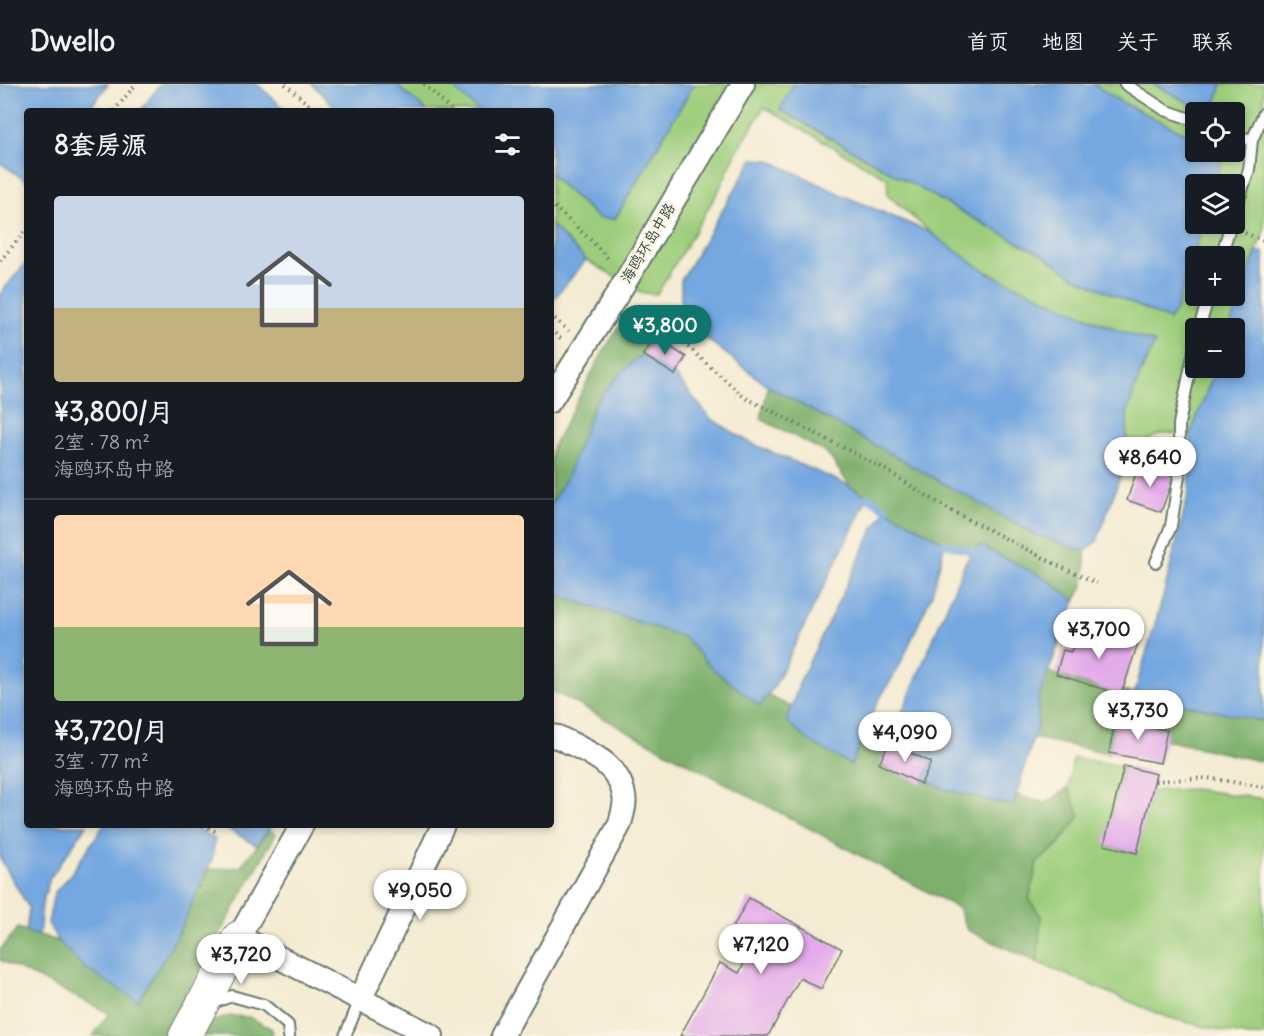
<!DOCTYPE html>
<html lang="zh">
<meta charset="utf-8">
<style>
:root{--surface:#171b24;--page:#20242c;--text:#f1f3f6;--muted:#9ea1a6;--line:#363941;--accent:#0f766e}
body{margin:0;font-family:Delius,"LXGW WenKai TC",sans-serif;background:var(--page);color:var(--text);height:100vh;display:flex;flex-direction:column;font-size:22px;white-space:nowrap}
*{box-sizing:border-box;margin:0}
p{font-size:20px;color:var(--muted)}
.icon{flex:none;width:33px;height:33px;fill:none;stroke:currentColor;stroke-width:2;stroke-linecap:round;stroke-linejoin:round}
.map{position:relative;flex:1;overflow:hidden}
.side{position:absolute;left:24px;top:24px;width:530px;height:720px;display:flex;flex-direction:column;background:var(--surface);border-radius:6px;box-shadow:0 3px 9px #0003}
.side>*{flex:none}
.controls{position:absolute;left:1185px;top:18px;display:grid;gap:12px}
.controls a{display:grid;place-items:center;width:60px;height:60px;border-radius:6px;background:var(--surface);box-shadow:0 3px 9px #0003;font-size:30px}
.price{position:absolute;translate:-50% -51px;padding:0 14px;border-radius:21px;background:#fff;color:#222;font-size:20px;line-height:39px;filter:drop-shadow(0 2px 3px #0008)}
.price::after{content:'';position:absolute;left:50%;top:36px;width:18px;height:14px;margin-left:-9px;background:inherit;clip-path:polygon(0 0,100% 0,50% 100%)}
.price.current{background:var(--accent);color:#fff}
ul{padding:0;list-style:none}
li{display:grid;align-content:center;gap:12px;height:318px;padding:0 30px}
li+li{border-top:2px solid var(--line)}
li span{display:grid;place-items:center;height:186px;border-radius:6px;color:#555}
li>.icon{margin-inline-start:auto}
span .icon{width:108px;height:108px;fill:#fffc;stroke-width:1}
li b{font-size:26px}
h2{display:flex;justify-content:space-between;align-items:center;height:72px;padding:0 30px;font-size:26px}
header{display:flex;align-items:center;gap:36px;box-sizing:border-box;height:84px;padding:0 30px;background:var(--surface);border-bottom:2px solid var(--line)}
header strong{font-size:28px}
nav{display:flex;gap:33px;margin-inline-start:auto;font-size:21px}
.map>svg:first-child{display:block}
.green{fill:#9dcd7c;stroke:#5e8558;stroke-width:1.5;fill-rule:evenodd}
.forest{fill:#7eb06c;stroke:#4e7650;stroke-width:1.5}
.water{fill:#75a7e0;stroke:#4a728a;stroke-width:1.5}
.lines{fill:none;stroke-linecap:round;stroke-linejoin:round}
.stream{stroke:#75a7e0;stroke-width:8}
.building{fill:#e3abea}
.lane-casing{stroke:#6a7a6c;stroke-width:14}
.street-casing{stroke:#6a7a6c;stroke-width:26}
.secondary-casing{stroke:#6a7a6c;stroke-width:34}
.path{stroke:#6a7a6c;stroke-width:4;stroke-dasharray:1.5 4.5;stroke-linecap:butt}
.lane{stroke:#fff;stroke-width:10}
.street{stroke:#fff;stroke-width:22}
.secondary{stroke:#fff;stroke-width:32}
.labels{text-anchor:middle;stroke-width:5;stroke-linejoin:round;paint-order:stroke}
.street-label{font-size:15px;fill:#1f3d34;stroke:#fcf5e5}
</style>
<header>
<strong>Dwello</strong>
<nav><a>首页</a><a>地图</a><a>关于</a><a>联系</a></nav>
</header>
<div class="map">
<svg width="1264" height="952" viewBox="0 0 1264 952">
<rect width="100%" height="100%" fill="#fcf5e5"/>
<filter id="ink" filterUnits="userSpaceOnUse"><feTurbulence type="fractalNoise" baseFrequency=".0167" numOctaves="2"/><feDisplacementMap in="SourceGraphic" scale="12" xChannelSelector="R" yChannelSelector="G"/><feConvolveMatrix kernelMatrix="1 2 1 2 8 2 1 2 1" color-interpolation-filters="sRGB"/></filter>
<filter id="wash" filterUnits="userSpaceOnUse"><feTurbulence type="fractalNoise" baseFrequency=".008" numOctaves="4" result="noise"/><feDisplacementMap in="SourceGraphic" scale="24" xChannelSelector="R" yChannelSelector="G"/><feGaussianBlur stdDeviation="1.35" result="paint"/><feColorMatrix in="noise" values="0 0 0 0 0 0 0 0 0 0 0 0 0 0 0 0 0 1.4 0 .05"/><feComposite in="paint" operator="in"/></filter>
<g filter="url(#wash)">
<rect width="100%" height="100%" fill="#f4ebd3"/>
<path class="green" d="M395 0H449L479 27H427Z
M694 0H793L780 26 971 133 1043 171 1075 193 1169 236 1176 226 1203 140H1234V100H1214L1222 75V68H1234V28H1196L1195 54 1121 18 1093 0H1153L1193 21 1213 28 1222 0H1264V65L1261 75 1264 76V146L1229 244H1196V284H1216L1190 351C1152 345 1152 354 1126 376L1127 329 1139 292 1155 259C1099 238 1042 217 990 189 953 170 918 138 888 111L887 94 764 23 736 69 718 108 657 210 642 209 586 176 551 141 550 91 598 134 615 135ZM1196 172H1234V212H1196Z
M1073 674 1124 682 1105 761 1136 769 1152 707 1193 705 1264 715V952H1250L1227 948 1166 933 1037 878 1041 832 1029 816 1037 779 1058 761 1080 732 1068 704Z"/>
<path class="forest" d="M637 239 655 253 638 274 619 291 595 319 567 393 551 420V366L604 266 619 243Z
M768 302 1035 450 1085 468C1086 489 1087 498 1075 517L1046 495 979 462 973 468 945 459 886 425 850 402 827 369 761 335Z
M550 509 684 553 712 584 759 621 767 611 791 623 787 637 851 681 870 635 895 646 879 680 921 699 923 696 952 707 1012 722 1016 711 1046 719 1068 704 1080 732 1058 761 1037 779 1029 816 1041 832 1037 878 967 846 958 824 551 606Z
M1048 588 1121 611 1122 607 1264 637V678L1165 656 1166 646 1115 636 1109 669 1033 654 1038 638V615Z
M270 746 276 750 162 952H93L109 929 0 876V866L18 844 58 857 86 885 175 856 207 786 240 783Z
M229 932 249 933 272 945 273 952H202L210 938Z"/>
<path class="water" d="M0 0H108L88 27H27V97L0 79Z
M161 0H257L287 27H140Z
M312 0H395L427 27H339Z
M449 0H694L615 135 598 134 551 91 550 27H479Z
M793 0H1093L1121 18 1195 54 1196 68H1222V75L1214 100H1196V140H1203L1176 226 1169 236 1075 193 1043 171 971 133 780 26Z
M1153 0H1222L1213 28 1193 21Z
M753 75 769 76 842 111 929 148 988 189 1100 239 1155 259 1139 292 1127 329 1126 376 1097 457 1085 468 1035 450 768 302 695 246 681 228V196Z
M551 141 586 176 553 216 550 214Z
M1257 167 1264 169V637L1134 610 1163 513 1189 407 1190 351 1216 284H1234V244H1229Z
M27 177V741H87L50 794 42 820 39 852 26 847 29 824 0 774V210Z
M643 271 675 291 711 335 751 359 850 402 868 413 775 601 760 622 712 584 684 553 551 509V420L567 393 595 319 619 291 638 274Z
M886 425 945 459 932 510 899 583 877 619 851 681 808 656 787 637 800 597 874 444Z
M979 461 1046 495 1075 517 1038 615V638L1013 722 951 707 923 696 931 678 889 659 966 477Z
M104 741H190L215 755 212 776 175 856 138 917 86 885 58 857 48 839 54 809 68 794Z
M220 741H273L256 761Z"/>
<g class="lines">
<path class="stream" d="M868 413 886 425
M945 459 973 468"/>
</g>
<g id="blocks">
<path class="building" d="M655 253 686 273 675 291 643 271Z
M1139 380 1174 392 1161 428 1127 416Z
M1079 543 1104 551 1106 545 1139 556 1121 611 1056 590 1063 566 1071 568Z
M1115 636 1167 646 1160 679 1109 669Z
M889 659 931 678 921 700 879 680Z
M1124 682 1156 690 1137 769 1104 761Z
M749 814 842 865 821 905 800 894 768 952H680L720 879 739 889 751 867 727 854Z"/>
</g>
</g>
<g filter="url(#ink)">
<use href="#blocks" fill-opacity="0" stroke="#6a7a6c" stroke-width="1.5"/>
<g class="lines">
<defs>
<path id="lane" d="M1125 0 1165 26 1196 37
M1234 51 1252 56
M1234 130 1249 86 1252 56 1264 29
M1221 172 1231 140
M1199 244 1209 212
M1156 478 1171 442 1179 392V340L1196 257
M210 920 232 912 264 921 288 941 289 952
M345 952 360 916"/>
<path id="street" d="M550 317 622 203 743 0
M302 741 239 853 432 952
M360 916 443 741
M502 952 620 740C622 731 626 720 624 712 619 678 585 667 558 653L550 652"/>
<path id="secondary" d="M185 952 239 853"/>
</defs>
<use href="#lane" class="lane-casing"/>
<use href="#street" class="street-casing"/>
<use href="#secondary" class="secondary-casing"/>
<path class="path" d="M285 0 316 27
M424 0 452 27
M114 27 136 0
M550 119 592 157 610 177
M1245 149 1264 157
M0 177 27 145
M637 221 642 227 685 260 744 313 881 383 948 425 1059 482 1097 499
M550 231 569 247
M550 246 563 256
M1155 697 1207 694 1264 703
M203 741 219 749"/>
<use href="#lane" class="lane"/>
<use href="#street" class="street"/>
<use href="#secondary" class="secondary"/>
</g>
</g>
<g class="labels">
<g class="street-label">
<text transform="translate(648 159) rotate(-59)" y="5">海鸥环岛中路</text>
</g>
</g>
</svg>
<div class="controls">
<a><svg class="icon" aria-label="locate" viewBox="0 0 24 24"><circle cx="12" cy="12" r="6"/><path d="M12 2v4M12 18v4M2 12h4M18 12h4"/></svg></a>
<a><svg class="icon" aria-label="layers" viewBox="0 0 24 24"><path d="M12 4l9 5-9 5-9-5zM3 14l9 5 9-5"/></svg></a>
<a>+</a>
<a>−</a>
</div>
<b class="price current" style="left:665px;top:272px">¥3,800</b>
<b class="price" style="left:1150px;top:404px">¥8,640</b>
<b class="price" style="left:1099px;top:576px">¥3,700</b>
<b class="price" style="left:1138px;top:657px">¥3,730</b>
<b class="price" style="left:905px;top:679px">¥4,090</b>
<b class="price" style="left:420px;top:837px">¥9,050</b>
<b class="price" style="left:761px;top:891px">¥7,120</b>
<b class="price" style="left:241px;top:901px">¥3,720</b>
<section class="side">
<h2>8套房源<svg class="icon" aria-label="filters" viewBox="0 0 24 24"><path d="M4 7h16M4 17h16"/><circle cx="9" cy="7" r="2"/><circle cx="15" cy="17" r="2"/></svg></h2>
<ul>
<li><span style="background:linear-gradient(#c9d6e8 60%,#c2b280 0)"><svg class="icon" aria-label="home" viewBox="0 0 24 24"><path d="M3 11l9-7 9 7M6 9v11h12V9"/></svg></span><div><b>¥3,800/月</b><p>2室 · 78 m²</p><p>海鸥环岛中路</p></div></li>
<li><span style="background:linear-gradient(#ffd9b3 60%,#8fb573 0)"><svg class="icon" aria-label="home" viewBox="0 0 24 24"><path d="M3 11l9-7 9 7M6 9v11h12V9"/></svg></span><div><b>¥3,720/月</b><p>3室 · 77 m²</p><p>海鸥环岛中路</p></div></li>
</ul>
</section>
</div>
